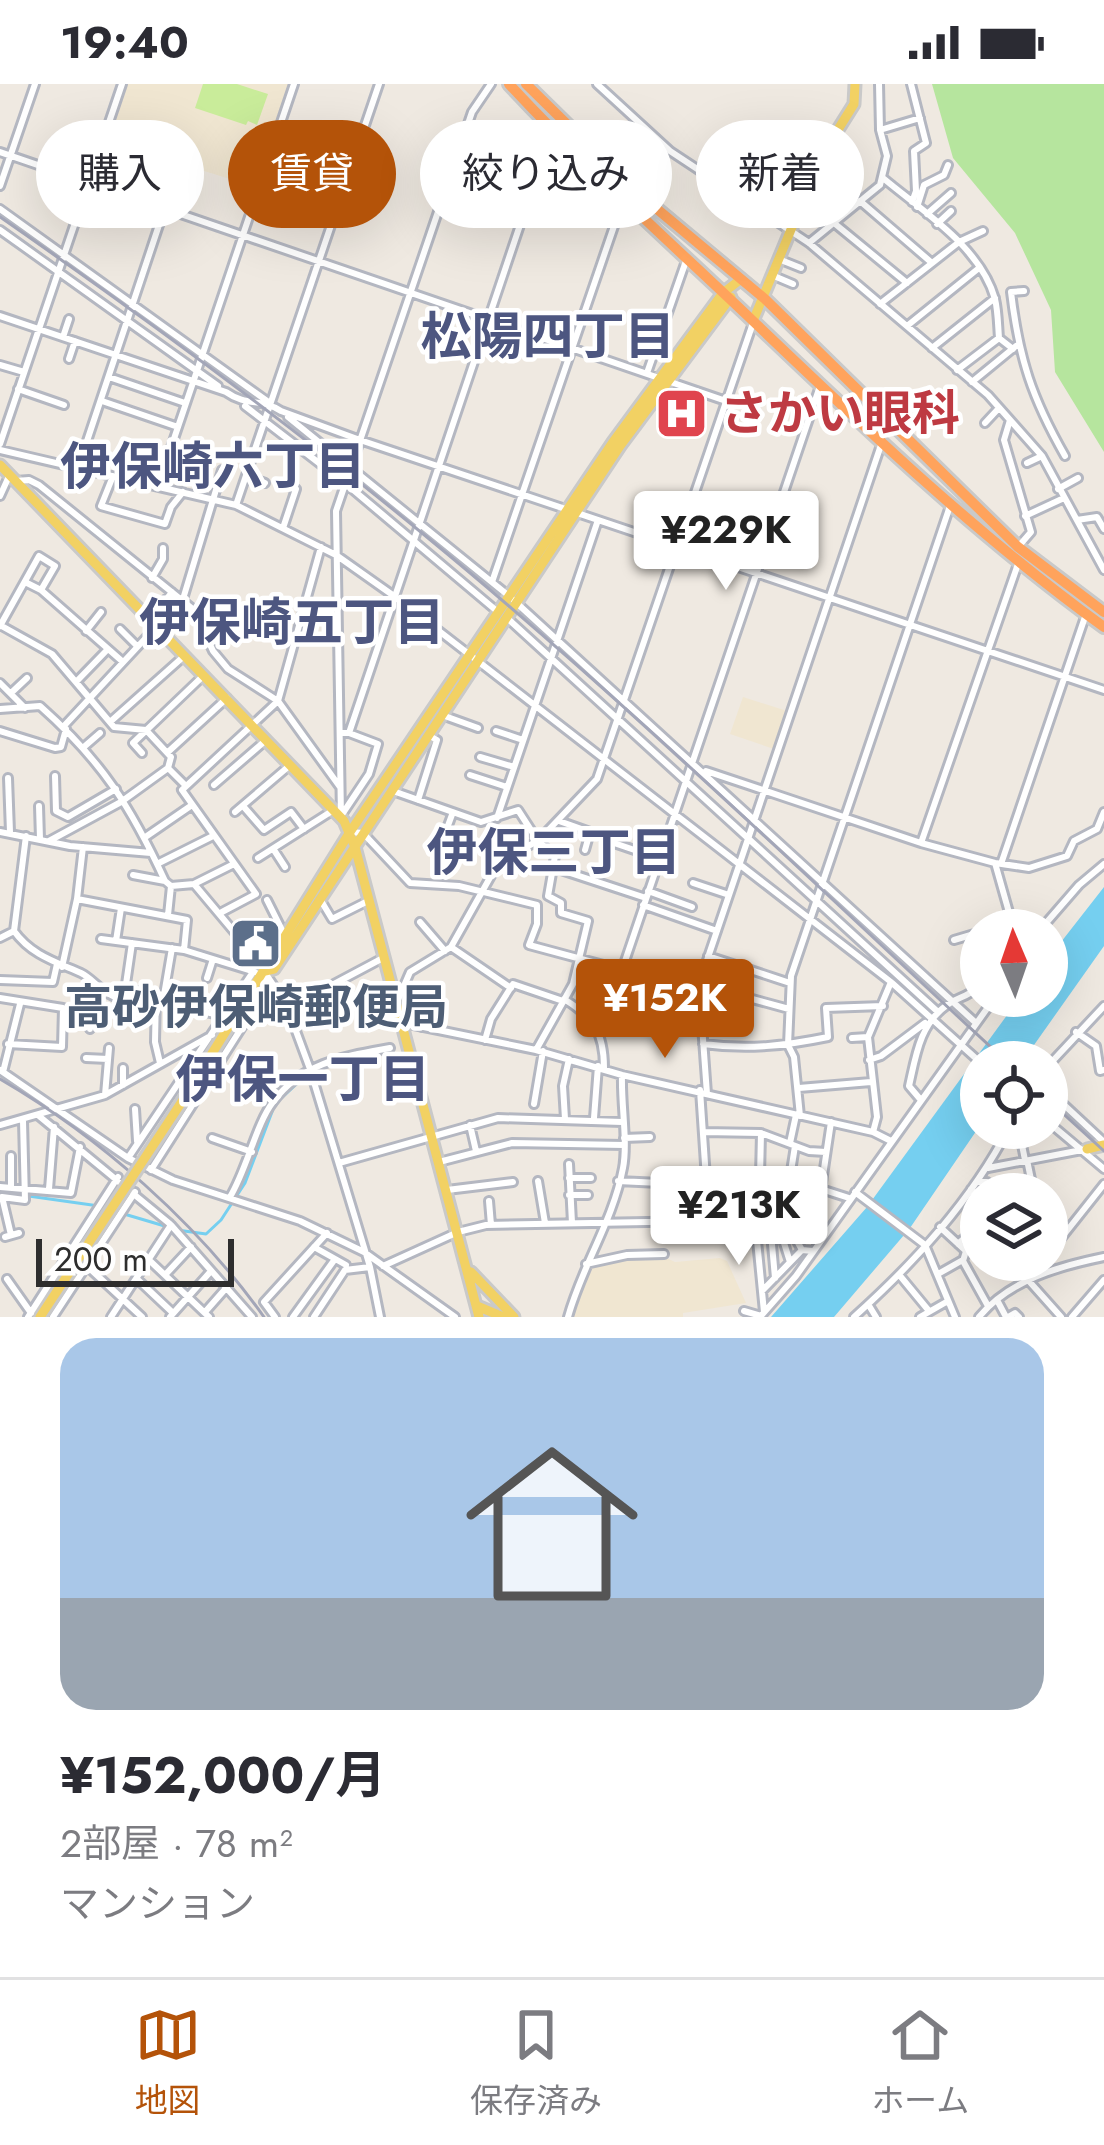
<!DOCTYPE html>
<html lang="ja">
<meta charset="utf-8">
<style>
:root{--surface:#fff;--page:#f7f7f7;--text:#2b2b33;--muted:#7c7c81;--line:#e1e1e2;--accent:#b45309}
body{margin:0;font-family:Jost,"Noto Sans JP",sans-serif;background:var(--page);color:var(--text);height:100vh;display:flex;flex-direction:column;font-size:45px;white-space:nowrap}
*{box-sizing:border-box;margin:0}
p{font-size:39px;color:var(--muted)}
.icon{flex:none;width:66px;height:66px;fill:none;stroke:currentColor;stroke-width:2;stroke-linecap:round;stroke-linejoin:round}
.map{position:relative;height:1233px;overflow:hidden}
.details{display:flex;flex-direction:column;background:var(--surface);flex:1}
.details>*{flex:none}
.top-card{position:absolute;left:36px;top:36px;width:1032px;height:108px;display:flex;gap:24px}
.needle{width:78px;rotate:358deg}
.fabs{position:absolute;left:960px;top:825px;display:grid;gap:24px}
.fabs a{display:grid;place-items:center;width:108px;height:108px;border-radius:50%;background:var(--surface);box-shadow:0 12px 48px #0002;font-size:60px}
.scale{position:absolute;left:36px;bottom:30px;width:198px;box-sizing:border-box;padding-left:12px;border:6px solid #2e2e2e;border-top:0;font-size:33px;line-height:42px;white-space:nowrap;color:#2e2e2e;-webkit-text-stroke:9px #fff;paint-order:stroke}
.price{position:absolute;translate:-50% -102px;padding:0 27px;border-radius:12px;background:#fff;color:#222;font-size:39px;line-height:78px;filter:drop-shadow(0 3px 6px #0008)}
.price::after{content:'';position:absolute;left:50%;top:72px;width:36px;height:27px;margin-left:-18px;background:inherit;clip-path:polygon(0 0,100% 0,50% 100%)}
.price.selected{background:var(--accent);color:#fff}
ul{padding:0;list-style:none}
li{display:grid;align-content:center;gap:24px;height:636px;padding:0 60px}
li+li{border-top:3px solid var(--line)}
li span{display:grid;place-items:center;height:372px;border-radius:36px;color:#555}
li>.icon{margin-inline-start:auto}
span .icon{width:216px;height:216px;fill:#fffc;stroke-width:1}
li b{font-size:51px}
.chip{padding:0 42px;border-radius:54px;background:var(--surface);box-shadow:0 12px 48px #0002;font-size:42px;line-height:108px}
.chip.selected{background:var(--accent);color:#fff}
.status{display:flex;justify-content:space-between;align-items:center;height:84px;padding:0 60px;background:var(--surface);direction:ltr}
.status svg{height:33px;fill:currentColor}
.tabs{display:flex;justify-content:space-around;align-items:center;height:168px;border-top:3px solid var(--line);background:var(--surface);font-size:33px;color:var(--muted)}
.tabs a{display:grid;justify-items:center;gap:6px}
.tabs .selected{color:var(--accent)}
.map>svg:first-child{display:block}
.education{fill:#f0e6d1}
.green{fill:#b6e59e}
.pitch{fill:#c9ec9a}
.water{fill:#75cff0}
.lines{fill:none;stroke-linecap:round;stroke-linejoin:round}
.stream{stroke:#75cff0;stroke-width:3}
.minor-casing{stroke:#b4b7c1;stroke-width:12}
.major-casing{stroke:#c9c9c9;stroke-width:15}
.highway-casing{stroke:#c9c9c9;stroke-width:16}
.minor{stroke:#fff;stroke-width:6}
.major{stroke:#f2d163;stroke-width:9}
.highway{stroke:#ffa35c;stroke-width:10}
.rail{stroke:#a3a6b8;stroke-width:3}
.major-bridge-casing{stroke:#c9c9c9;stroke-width:15;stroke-linecap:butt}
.major-bridge{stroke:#f2d163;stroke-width:9}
.labels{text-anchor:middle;stroke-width:9;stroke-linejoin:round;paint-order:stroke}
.health-label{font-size:48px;font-weight:bold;fill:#be3a42;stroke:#fff;text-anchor:start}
.service-label{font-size:48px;font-weight:bold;fill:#4e5e75;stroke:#fff}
.neighbourhood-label{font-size:51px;font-weight:bold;fill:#4d5680;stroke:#fff}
</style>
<div class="status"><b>19:40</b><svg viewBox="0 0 49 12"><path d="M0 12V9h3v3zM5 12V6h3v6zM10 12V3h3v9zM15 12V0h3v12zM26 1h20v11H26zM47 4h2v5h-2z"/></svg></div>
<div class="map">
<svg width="1104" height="1233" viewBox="0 0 1104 1233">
<rect width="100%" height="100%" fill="#efe9e1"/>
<path class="education" d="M126 0H291L256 103 107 57Z
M743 613 787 627 774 665 730 650Z
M662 1172 675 1178 720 1174 727 1177 746 1219 683 1229V1233H570L587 1182 629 1173Z"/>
<path class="green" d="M932 0H1104V368L1055 288 1051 226 1015 149 953 74Z"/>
<path class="pitch" d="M203 0H237L268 10 257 41 248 37 246 41 195 24Z"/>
<path class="water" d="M1104 803V862L1022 978H981V1040L910 1144 834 1233H771L867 1123 1021 912H1047V876Z"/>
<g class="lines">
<path class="stream" d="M0 1108 99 1122
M114 1127 168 1143
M177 1146 206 1150 221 1136 245 1099 275 1020 304 993"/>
<defs>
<path id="minor" d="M597 0 670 67 809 159 988 311 1042 372 1104 486
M911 0 926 59 914 67 916 107 912 118
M880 46 920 34
M0 68 726 317
M883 94C922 127 980 162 995 215 998 227 998 242 999 254L1013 265
M0 102 35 0
M809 103 843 131
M860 117 932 179
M917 123 924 101 944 91 948 81
M756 124 762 89
M0 125 267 317
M927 130 951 109
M834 139 907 199
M937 140 951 127
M0 146 218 302
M809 159 880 101 887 72 880 46 879 0
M781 176 801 184
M774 192 793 200
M1024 207 1011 208C1019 275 1032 314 1065 372
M880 220 959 158 983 147
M0 232 226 308C247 323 262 314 281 327L360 356 1104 606
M907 242 979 184
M63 253 69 235
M932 264 995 214
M69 275 75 257
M0 281 24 288
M957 286 999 254
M647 289 687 174
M109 293 185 319
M972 298 1016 262
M18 305 64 321
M102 317 178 343
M245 322 345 399 498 528
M288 333 509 512 976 939
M1010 336 1004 356 1031 448 1018 463
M985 339 999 324
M0 360 122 0
M0 366 236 421 336 471 394 512 891 898 981 979
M1027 379 1042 372
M78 384 179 81
M113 392 101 422 165 440 171 423 183 408
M246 392 265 399
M16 397 29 396 39 401 194 526 213 567 228 585 278 617 340 703
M158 402 294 0
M1058 405 1078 394
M0 412 10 390
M236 421 379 0
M1025 432 1064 414
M1077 436 1097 433 1104 445
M283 444 296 405
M152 494 163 475V464
M25 498 41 506 123 578
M492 498 623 116
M183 515 222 386
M506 533 938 928
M151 535 172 508
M0 541 52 570 114 643 146 646 171 673 168 684 185 701
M0 542 39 472 55 482 41 506
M120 545 137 562
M86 547 101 528
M76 598 107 566
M0 599 25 624
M11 609 27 594
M0 625 40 622C102 677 131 723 165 797L171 802 194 800 251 868 286 920 310 985 370 1183 380 1233
M442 631 478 644
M110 638 183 573
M63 643 155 544
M0 647 55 664 61 663 66 645
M496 647 523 656
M340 649H349L552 46
M85 662 100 649
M168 668 227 614
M142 669 133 659 202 593
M480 673 514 683
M706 687 921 759 995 779 1029 784 1067 772 1074 757 1097 745 1104 728
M470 691 507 703
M55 692 56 727 68 733 116 705
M8 694 10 748
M214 701 265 657
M393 707 481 738 518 726 538 757 555 772 548 812 561 819V829L588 837 573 900 536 966
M418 716 437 656 428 651
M39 722 40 755
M243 722 264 746 291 728 304 745
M235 728 289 682
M343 729 369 690 378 660 349 649
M341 733 336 427 472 28 491 0
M497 734 598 436
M559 737 604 753
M0 748 70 762 151 769
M350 748 363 749 410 799 459 802 537 821V840L529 861 622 886 820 302
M26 752 14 847C31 871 56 878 81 889 93 895 98 905 113 912L131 906 156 910 155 958 160 979
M144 754 192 721
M49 757 121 718 168 684
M614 759 658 774
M921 759 1018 480
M83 763 77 815 187 836 184 866
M440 763 453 728
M274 766 285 783
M585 766 590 748
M258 774 332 727
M995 779 1014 846
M157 780 213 752
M1001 780 1086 530
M555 784 646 814
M133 791 165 797
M693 799 729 811
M194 800 234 780
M648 807 692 823
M320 815 332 835 368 817
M267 816 284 850
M643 821 717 847
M121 824 116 857 184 866 255 888
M222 828 256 810 182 706 278 617 321 463
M168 831 171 802
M420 838 445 867
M990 846 1012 840
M1040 846 1079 801 1104 780
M0 854 14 847
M101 855 116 857
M954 856 981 848
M451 863 511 904
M708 872 790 899
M62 883 77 815
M207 894 213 875
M0 896 53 898 57 880
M701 901 789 925
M667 903 700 914
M125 907 132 859
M156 910 164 911 172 864
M0 914 63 924 62 963 8 960
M564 915C593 933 604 948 604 984
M397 918 410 888 451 863 492 790 516 768 538 757 597 695 753 239
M182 923 224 932
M610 924 622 886
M254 928 319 908 383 874
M404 939 536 966 622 991 873 1048 891 1057
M421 943 434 908
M90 945 95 904
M1076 948 1096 962 1100 987 1104 986
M852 954 868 953
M485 956 491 935 513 900 563 917
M703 960C748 966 784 962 828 953L826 924 883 922
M86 974 108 975
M869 976 881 972 925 939
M1047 983 1104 922
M0 986 128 1074 173 1096 300 1137 364 1168 455 1233
M3 988 20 920
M123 1001V984
M799 1004 871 998
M1047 1005 1104 1058
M700 1006 709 1139
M707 1010 699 900 881 361
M105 1011 109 964
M920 1015 909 1002C916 971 920 940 947 921 959 912 965 915 981 901
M534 1020 543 967
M135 1025 137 1057
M39 1032 170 1140
M800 1032 794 973 788 961 791 892 950 422
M594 1034 598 982
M565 1035 563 1002 569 975
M1047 1037 1104 1085
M0 1041 105 1011 212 951
M470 1041 476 1067
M1019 1046 1025 1076
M703 1048 761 1049 809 1067 826 1068
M873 1048 877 1033 868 953 891 898
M212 1054 252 1068
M624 1054 650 1053
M790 1059 796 1031
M11 1072V1104
M128 1074 253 888
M1027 1076 1034 1110
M439 1078 512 1059 624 1061
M339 1079 498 1034 622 1038
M569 1080 572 1139
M988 1084 1087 1065
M151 1086 265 907V891
M569 1094H591
M538 1097 545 1139
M618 1097 660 1099
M977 1098H987L998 1110
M758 1099 821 1105 849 1114
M789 1100 795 1062
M0 1103 71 1109 80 1063
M49 1105 54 1043
M821 1105 831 1038
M971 1105 981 1115
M447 1106 513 1098
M855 1108 925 1161 955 1233
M569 1111H588
M230 1113C247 1085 256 1040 273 1018 302 978 346 972 390 964
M489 1117 491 1141
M755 1136 764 1228
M940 1143 966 1167
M11 1151 2 1113 25 1116 23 1037
M5 1153 19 1149
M981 1156 966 1167 963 1177 988 1222
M784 1159 790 1178
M958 1160 981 1139
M314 1163 346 1181
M1047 1172 1104 1100
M148 1175 209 1233
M586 1180 627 1171 664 1170
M87 1182 142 1233
M383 1182 458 1148 486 1141 759 1136 761 1049
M938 1190 961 1177
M165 1191 191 1163
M1032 1192 1044 1176
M901 1193 929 1227
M775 1194 771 1149 792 1148 802 1166
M7 1195 31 1229
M137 1195 173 1229
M1028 1196 1061 1233
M762 1207 802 1166 813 1167
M997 1216 1006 1233
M868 1220 876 1233
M744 1227 761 1232
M205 1228 227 1203
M28 1233 118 1093
M53 1233 135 1108
M111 1233 171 1141 252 1233
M170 1233 211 1187
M275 1233 264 1218 327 1149
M293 1233 335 1175
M314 1233 345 1186 370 1183
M568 1233C582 1182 613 1137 623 1084 628 1058 621 1021 622 991
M760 1233 796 1192 996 912
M854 1233C915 1178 971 1117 1009 1044
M920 1233 948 1217
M979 1233C1009 1196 1060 1182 1104 1173
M1008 1233 1015 1229 1019 1233
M1072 1233 1104 1196"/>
<path id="major" d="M753 237 822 71 854 20 855 0
M0 381 344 737 355 763 479 1233
M265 887 274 885 620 362 731 213
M183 1016 350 748 613 358 723 209 741 195
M1087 1065 1104 1061
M471 1188 514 1233
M477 1222 503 1233
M40 1233 69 1189"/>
<path id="highway" d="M509 0C586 83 670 158 752 236 865 344 978 452 1104 543
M526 0 633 105 765 215 1018 463 1104 528"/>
</defs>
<use href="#minor" class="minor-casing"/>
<use href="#major" class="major-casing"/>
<use href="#highway" class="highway-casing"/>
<use href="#minor" class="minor"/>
<use href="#major" class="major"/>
<use href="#highway" class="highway"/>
<path class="rail" d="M0 133C147 235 290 340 428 454 629 619 816 802 1007 978
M0 995C100 1053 197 1139 264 1233
M1047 1015 1104 1067"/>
<defs>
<path id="major-bridge" d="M69 1189 183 1016"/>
</defs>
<use href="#major-bridge" class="major-bridge-casing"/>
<use href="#major-bridge" class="major-bridge"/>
</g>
<defs>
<symbol id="hospital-square" viewBox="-11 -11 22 22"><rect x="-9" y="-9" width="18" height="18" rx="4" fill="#e0444e" stroke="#fff"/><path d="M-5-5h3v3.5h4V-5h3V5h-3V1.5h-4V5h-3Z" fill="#fff"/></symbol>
<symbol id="civic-square" viewBox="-11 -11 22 22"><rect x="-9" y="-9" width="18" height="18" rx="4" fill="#5c6f8a" stroke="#fff"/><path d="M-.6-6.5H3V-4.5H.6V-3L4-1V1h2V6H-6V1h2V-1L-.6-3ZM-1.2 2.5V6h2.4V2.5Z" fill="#fff"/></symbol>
</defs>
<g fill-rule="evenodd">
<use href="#hospital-square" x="652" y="300" width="59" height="59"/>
<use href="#civic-square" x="226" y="830" width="59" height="59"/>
</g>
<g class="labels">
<g class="health-label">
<text x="720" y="346">さかい眼科</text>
</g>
<g class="service-label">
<text x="256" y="940">高砂伊保崎郵便局</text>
</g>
<g class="neighbourhood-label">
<text x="548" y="270">松陽四丁目</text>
<text x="213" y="400">伊保崎六丁目</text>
<text x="292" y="556">伊保崎五丁目</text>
<text x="554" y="786">伊保三丁目</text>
<text x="303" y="1013">伊保一丁目</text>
</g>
</g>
</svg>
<div class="fabs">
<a><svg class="needle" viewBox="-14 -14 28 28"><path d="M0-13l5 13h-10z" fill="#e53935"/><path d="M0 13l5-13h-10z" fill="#7c7c81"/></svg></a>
<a><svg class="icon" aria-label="locate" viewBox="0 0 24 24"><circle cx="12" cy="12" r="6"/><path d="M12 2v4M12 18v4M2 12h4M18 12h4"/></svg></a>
<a><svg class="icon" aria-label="layers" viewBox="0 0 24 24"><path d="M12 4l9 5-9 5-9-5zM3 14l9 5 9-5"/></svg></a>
</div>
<div class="scale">200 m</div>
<b class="price" style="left:726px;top:509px">¥229K</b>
<b class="price selected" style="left:665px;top:977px">¥152K</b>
<b class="price" style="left:739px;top:1184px">¥213K</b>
<div class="top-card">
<a class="chip">購入</a>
<a class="chip selected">賃貸</a>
<a class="chip">絞り込み</a>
<a class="chip">新着</a>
</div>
</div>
<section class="details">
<ul>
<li><span style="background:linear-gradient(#a9c7e8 70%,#9aa5b1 0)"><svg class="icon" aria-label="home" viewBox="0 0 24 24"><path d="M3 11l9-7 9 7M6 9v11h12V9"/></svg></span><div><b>¥152,000/月</b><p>2部屋 · 78 m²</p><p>マンション</p></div></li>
</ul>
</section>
<nav class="tabs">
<a class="selected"><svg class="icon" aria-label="map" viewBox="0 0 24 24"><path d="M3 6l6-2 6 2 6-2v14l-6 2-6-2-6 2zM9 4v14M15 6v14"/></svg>地図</a>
<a><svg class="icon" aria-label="saved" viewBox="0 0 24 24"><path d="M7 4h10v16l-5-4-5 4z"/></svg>保存済み</a>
<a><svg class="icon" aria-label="home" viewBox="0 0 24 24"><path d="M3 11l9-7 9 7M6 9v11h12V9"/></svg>ホーム</a>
</nav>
